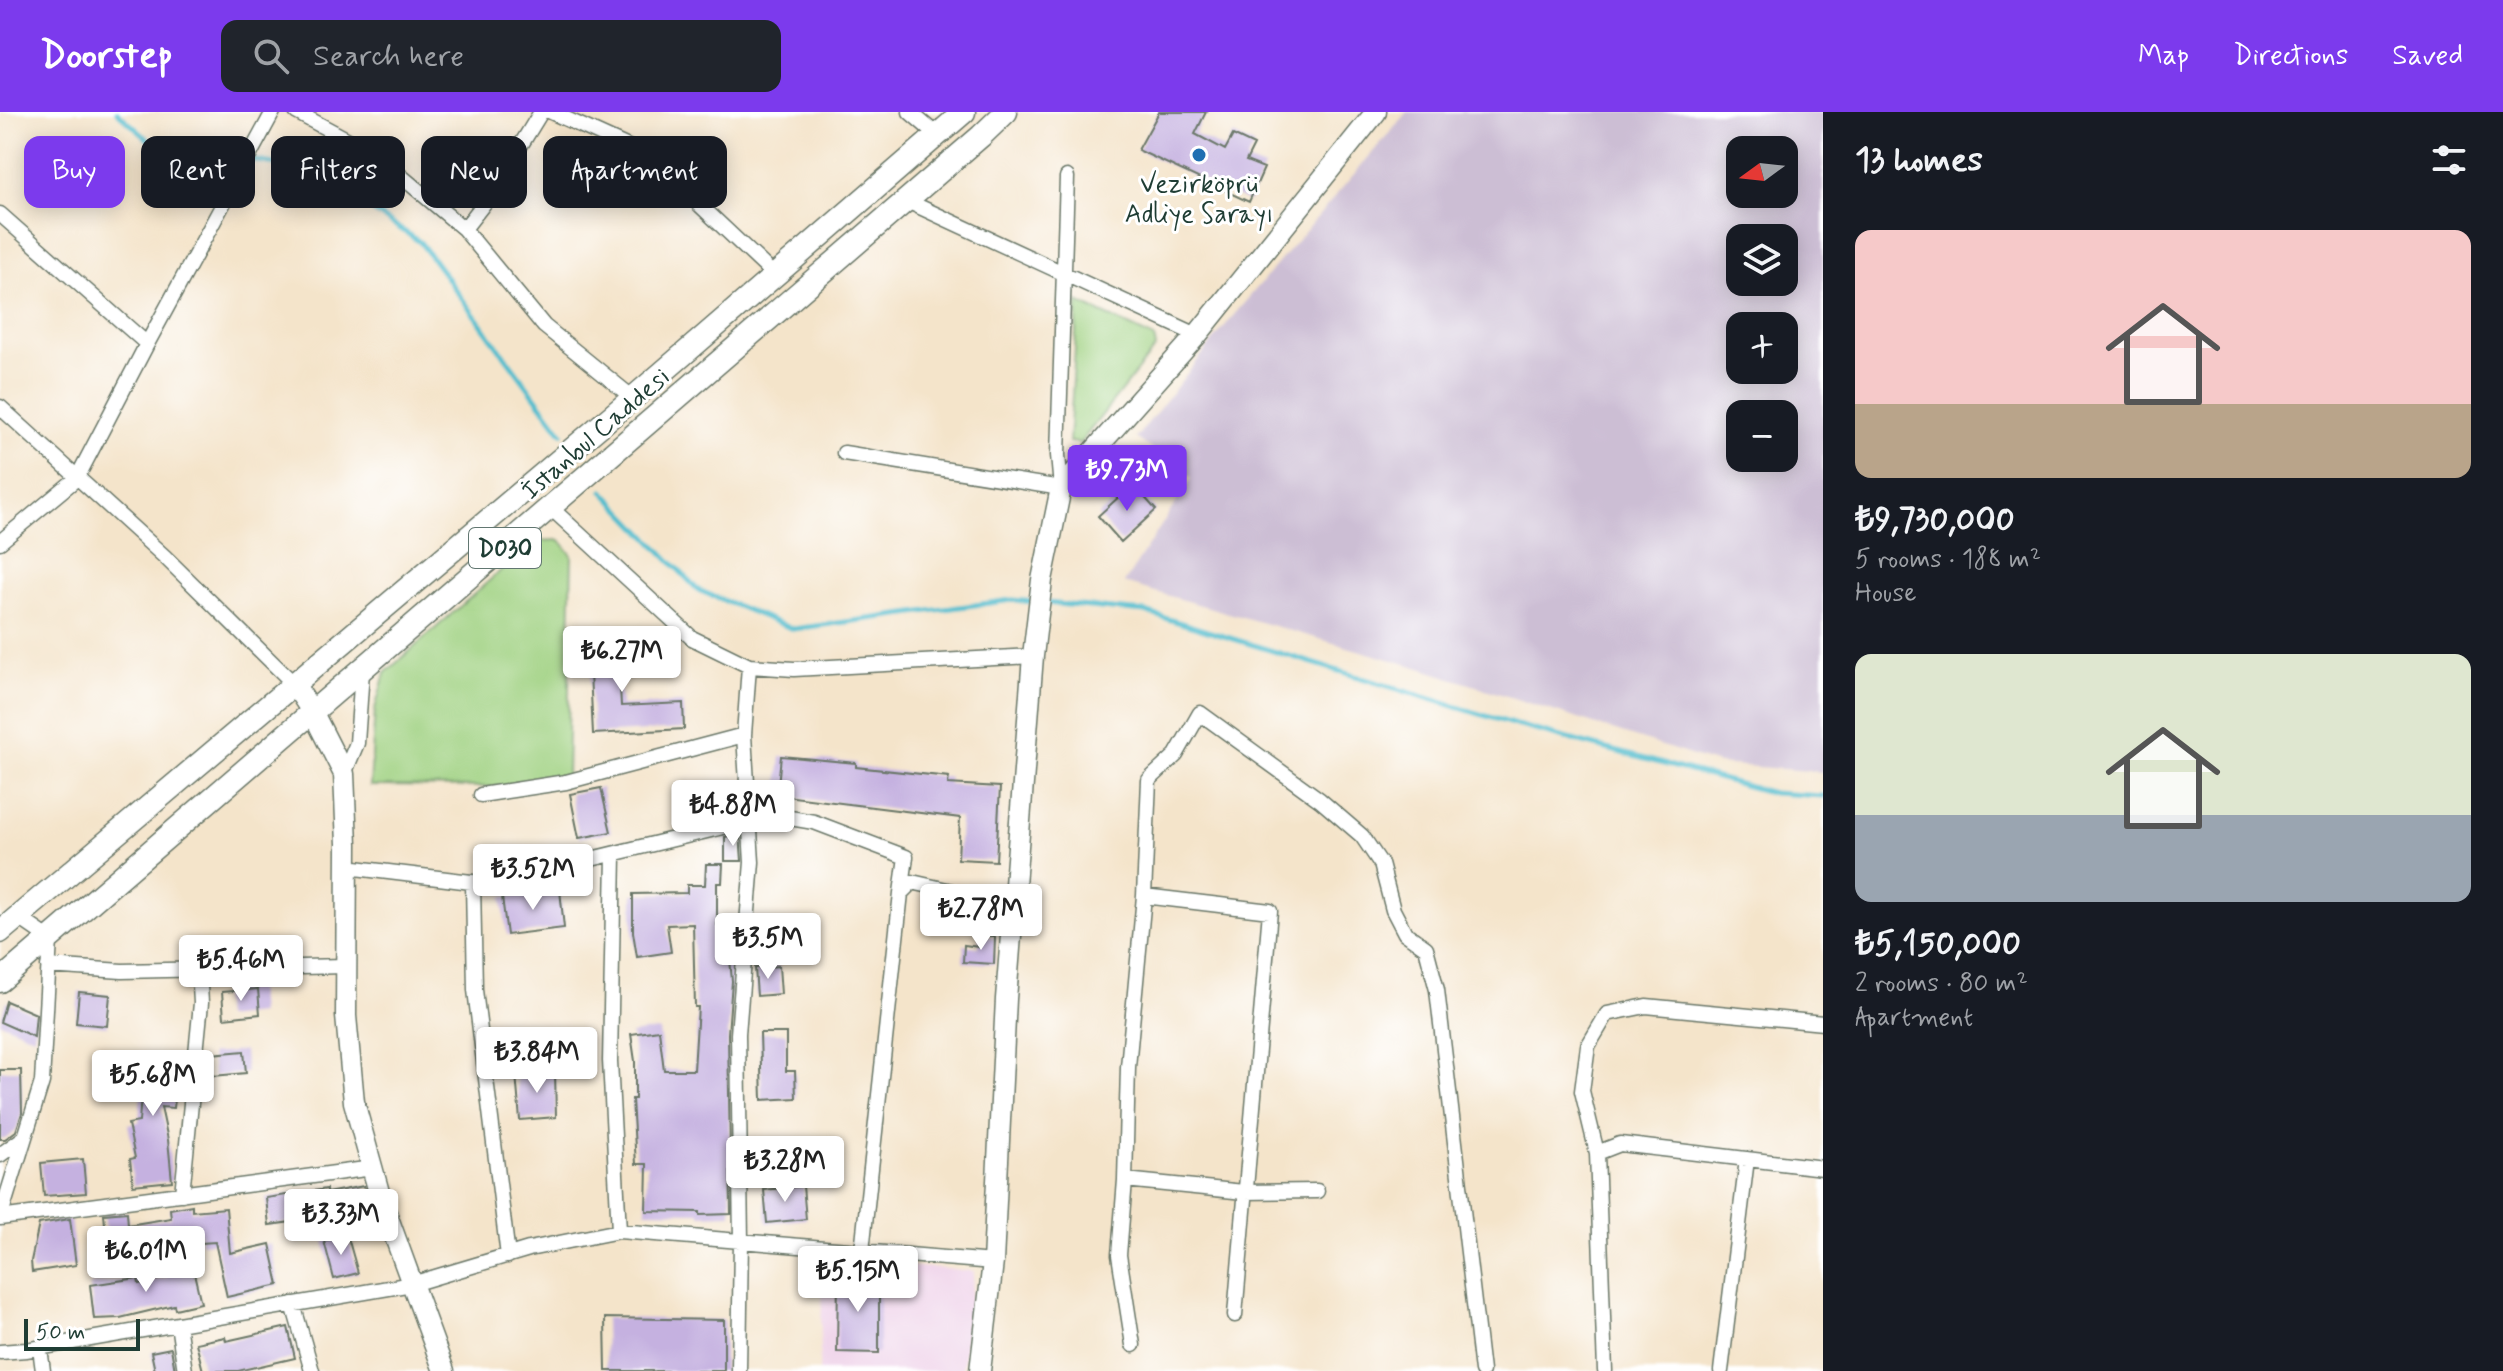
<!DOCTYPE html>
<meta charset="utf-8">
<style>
:root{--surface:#171b24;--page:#20242c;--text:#f1f3f6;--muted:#9ea1a6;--accent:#7c3aed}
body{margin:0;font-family:Mynerve,sans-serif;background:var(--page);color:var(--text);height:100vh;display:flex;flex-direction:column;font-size:30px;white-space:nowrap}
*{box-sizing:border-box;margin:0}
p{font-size:26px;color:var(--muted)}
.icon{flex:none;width:44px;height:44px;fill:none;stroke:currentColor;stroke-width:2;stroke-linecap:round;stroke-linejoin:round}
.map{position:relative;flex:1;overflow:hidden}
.drawer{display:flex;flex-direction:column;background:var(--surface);width:680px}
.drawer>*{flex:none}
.hud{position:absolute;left:24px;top:24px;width:760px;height:72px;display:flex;gap:16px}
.needle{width:52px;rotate:255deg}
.fabs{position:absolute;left:1726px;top:24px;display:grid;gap:16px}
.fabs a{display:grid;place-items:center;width:72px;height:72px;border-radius:16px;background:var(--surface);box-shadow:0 4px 20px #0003;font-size:40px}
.scale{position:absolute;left:24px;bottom:20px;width:116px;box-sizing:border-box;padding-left:8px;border:4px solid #1f3d34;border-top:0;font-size:22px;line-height:28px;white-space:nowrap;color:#1f3d34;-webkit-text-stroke:6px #fff;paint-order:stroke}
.price{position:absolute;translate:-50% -68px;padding:0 18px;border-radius:8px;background:#fff;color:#222;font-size:26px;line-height:52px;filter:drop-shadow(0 2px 4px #0008)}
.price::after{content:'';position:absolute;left:50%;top:48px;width:24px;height:18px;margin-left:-12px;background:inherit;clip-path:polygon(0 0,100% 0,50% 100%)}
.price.active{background:var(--accent);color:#fff}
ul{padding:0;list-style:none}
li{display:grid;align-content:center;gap:16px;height:424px;padding:0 32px}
li span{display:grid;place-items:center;height:248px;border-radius:16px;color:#555}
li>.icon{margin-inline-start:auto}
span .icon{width:144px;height:144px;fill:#fffc;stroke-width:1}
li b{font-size:34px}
h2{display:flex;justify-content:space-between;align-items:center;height:96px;padding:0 32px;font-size:34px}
.tag{padding:0 28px;border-radius:16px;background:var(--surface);box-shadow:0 4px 20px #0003;font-size:28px;line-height:72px}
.tag.active{background:var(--accent);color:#fff}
header{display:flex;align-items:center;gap:48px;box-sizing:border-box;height:112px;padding:0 40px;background:var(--accent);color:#fff}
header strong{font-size:38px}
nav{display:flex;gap:44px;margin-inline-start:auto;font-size:28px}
.search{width:560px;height:72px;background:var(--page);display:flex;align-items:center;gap:20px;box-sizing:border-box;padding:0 28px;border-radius:16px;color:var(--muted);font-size:30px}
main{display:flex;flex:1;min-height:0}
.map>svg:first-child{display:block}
.built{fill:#eed0e8}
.industrial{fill:#ccbed4;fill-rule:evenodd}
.green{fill:#9ed07f;stroke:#5e865a;stroke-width:2}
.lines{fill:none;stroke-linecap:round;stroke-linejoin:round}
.stream{stroke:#52bdce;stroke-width:5}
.building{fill:#c5b1e0}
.street-casing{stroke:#6a7768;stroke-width:17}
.secondary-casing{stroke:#6a7768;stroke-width:23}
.primary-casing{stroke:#6a7768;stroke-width:25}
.street{stroke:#fff;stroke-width:14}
.secondary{stroke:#fff;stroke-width:20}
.primary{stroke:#fff;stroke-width:22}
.poi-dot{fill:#1f6fb2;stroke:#fff;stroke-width:3}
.labels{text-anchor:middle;stroke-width:6;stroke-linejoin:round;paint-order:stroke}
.shield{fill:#fff;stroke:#627771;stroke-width:2}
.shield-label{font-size:24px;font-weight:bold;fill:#1f3d34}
.poi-label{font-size:26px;fill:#1f3d34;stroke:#fff}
.street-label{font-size:26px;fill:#1f3d34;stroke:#fff}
</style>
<header>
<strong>Doorstep</strong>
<div class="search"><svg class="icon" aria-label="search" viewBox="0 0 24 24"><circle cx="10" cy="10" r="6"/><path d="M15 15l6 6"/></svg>Search here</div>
<nav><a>Map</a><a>Directions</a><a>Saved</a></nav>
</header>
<main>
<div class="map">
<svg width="1823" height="1259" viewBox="0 0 1823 1259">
<rect width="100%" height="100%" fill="#fff"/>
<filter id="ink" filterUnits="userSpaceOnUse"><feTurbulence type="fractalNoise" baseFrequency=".0125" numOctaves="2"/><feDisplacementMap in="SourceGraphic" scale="16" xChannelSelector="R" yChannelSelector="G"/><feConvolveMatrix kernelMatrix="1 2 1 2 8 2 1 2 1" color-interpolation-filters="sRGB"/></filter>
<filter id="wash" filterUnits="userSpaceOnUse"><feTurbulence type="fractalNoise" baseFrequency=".006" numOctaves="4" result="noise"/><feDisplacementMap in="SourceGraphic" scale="32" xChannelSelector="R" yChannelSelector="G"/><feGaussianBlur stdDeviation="1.8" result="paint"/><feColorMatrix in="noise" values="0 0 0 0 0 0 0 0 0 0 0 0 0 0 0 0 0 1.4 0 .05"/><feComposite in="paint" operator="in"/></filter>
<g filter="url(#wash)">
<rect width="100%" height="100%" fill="#f4e4ca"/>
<path class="built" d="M824 1148 974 1159 962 1259H819Z"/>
<path class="industrial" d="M1407 0H1823V660L1718 652 1417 555 1124 471 1192 366 1136 326 1233 204ZM1740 38H1784V82H1740ZM1740 126H1784V170H1740ZM1740 214H1784V258H1740ZM1740 302H1784V346H1740Z"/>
<path class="green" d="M1078 190 1154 226 1156 235 1080 331 1069 330Z
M560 428 572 443 567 666 493 675 370 674 375 597 385 561 534 429Z"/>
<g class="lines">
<path class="stream" d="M117 0 151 30 313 59 420 130 562 321
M603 379 698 478 793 517 1012 488 1036 490
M1046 491 1145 500 1516 613 1773 681 1823 684"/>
</g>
<g id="blocks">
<path class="building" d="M1159 0H1206L1195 22 1225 38 1233 23 1254 33 1246 49 1264 56 1249 90 1138 38Z
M1133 372 1156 398 1121 430 1098 404Z
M617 518 621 594 683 591 684 617 593 622 588 519Z
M781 644 856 651V655L949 665 948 672 1000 675 996 749 958 747 960 706 777 683Z
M601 676 611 720 579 726 570 682Z
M740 721 742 749H725V725Z
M706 752H723L722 771H717V813H733L734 845 730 847 732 869 728 922 731 1102 700 1103V1100L646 1099 647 1052H636L632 987H635V949L631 922 659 918 664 958H694L698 895H695L693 812 667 813 671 840 637 845 633 820V782L687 781V773H705Z
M560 778 564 816 507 823 502 785Z
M979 824 995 825 994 852 963 850 964 833 979 835Z
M779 854 781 882 757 884 755 856Z
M258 877 260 902 224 906 222 880Z
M79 880 110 883 107 914 76 911Z
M6 889 36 902 34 925 0 910Z
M760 921H786V959H795L796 986 762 988Z
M244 939 246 961 213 964 211 942Z
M131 943 179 947 174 996 161 995 168 1028 172 1069 133 1073 130 1047 135 1046 128 1012 139 1010 142 968 129 967Z
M0 958H21L22 1001 16 1019 5 1027H0Z
M555 959 556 1005 520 1008 516 962Z
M83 1047 86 1081 44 1084 41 1051Z
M364 1074 372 1099 269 1113 266 1086 327 1077V1081Z
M803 1074 806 1107 767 1111 764 1078Z
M192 1093V1099L226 1096 230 1141 270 1132 279 1173 227 1185 215 1130 201 1131 200 1119 168 1124 171 1142 142 1146 141 1142 108 1144 104 1102 127 1100 128 1113 171 1106 170 1097Z
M70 1107 76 1153 32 1160 31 1149 39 1112Z
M347 1122 358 1161 334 1167 324 1129Z
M191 1148 201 1191 175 1197 174 1193 120 1206 94 1207 90 1173 138 1166 139 1172 168 1165 165 1153Z
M838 1164H879V1241L837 1240Z
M605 1206 724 1208V1259H606Z
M288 1215 295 1246 238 1259H203L196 1231 225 1225 226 1229Z
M171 1236 175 1259H155L151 1240Z"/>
</g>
</g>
<g filter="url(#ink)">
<use href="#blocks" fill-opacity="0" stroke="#6a7768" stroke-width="2"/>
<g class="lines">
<defs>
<path id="street" d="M296 0 376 43 464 117
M541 0 489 85 464 117 544 214 633 286
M551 0 648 44 775 164
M910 0 938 24
M907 89 1197 223
M0 102 147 232
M0 295 165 445 294 572
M844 341 1061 376 1058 343 1067 65
M551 396 692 526 749 554 794 557 1033 544
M0 430 77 366 147 232 273 0
M344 662 357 631 362 559
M481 683 566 670 744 623
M748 699 814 710 906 745 901 781
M614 743 610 949 619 1119
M347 755 488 772 748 709
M473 770 475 878 508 1144
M1144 784 1270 799 1235 1203
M48 854 122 859 346 854
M1597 1041 1620 1032 1823 1056
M0 1043 25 1025
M1125 1068 1244 1080 1317 1079
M182 1082 201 891 199 857
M0 1106 373 1056
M0 1106 42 970 50 827 18 805
M862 1139 901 781 912 770 1013 793
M293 1192 312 1259
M178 1212 185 1259
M1133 1233 1119 1143 1125 1068 1128 955 1144 784 1149 668 1176 643 1200 601 1320 688 1362 724 1381 752 1393 798 1405 821 1426 836 1437 878 1482 1259
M40 1236 43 1259
M0 1240 26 1238 412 1172 529 1137 619 1119 993 1150
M739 1259 741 1129 738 922 752 750 744 623 749 554
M1605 1259 1597 1041 1582 979 1588 934 1607 902 1646 894 1823 911
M1721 1259 1747 1047"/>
<path id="secondary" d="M294 572 313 601 344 662 347 732 346 904 354 990 380 1084 444 1259
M980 1259 993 1150 1006 887 1033 544 1042 468 1061 376 1197 223 1376 0"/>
<path id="primary" d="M0 820 633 286 964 0
M0 869 981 24 1006 0"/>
</defs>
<use href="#street" class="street-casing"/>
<use href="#secondary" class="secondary-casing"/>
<use href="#primary" class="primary-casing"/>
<use href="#street" class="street"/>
<use href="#secondary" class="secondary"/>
<use href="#primary" class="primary"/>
</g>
</g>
<circle class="poi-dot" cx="1199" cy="43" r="8"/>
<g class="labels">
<rect class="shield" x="469" y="416" width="72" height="40" rx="6"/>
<g class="shield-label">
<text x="505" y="444">D030</text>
</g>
<g class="poi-label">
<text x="1199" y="80">Vezirköprü<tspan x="1199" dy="30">Adliye Sarayı</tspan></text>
</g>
<g class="street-label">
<text transform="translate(595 321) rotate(-41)" y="9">İstanbul Caddesi</text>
</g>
</g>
</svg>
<div class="fabs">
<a><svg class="needle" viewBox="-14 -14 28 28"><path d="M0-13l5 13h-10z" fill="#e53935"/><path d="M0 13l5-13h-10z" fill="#9ea1a6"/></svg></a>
<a><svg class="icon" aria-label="layers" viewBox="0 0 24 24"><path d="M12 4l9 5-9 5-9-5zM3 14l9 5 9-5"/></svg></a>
<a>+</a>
<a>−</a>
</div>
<div class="scale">50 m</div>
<b class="price active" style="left:1127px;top:401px">₺9.73M</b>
<b class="price" style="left:622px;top:582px">₺6.27M</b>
<b class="price" style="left:733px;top:736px">₺4.88M</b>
<b class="price" style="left:533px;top:800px">₺3.52M</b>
<b class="price" style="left:981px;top:840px">₺2.78M</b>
<b class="price" style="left:768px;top:869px">₺3.5M</b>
<b class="price" style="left:241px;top:891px">₺5.46M</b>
<b class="price" style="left:537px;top:983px">₺3.84M</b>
<b class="price" style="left:153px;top:1006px">₺5.68M</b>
<b class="price" style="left:785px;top:1092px">₺3.28M</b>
<b class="price" style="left:341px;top:1145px">₺3.33M</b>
<b class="price" style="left:146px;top:1182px">₺6.01M</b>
<b class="price" style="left:858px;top:1202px">₺5.15M</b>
<div class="hud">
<a class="tag active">Buy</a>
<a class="tag">Rent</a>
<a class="tag">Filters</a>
<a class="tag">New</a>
<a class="tag">Apartment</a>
</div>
</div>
<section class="drawer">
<h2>13 homes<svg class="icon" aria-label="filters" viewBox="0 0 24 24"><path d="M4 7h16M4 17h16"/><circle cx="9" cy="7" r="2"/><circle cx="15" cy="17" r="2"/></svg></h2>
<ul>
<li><span style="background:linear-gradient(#f6c9c9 70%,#b9a48a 0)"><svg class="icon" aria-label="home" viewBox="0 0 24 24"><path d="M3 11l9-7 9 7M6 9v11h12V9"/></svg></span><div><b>₺9,730,000</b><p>5 rooms · 188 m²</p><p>House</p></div></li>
<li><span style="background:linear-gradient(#dfe7d0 65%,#9aa5b1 0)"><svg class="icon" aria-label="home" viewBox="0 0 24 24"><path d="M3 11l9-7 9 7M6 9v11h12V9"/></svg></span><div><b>₺5,150,000</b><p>2 rooms · 80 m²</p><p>Apartment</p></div></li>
</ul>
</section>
</main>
